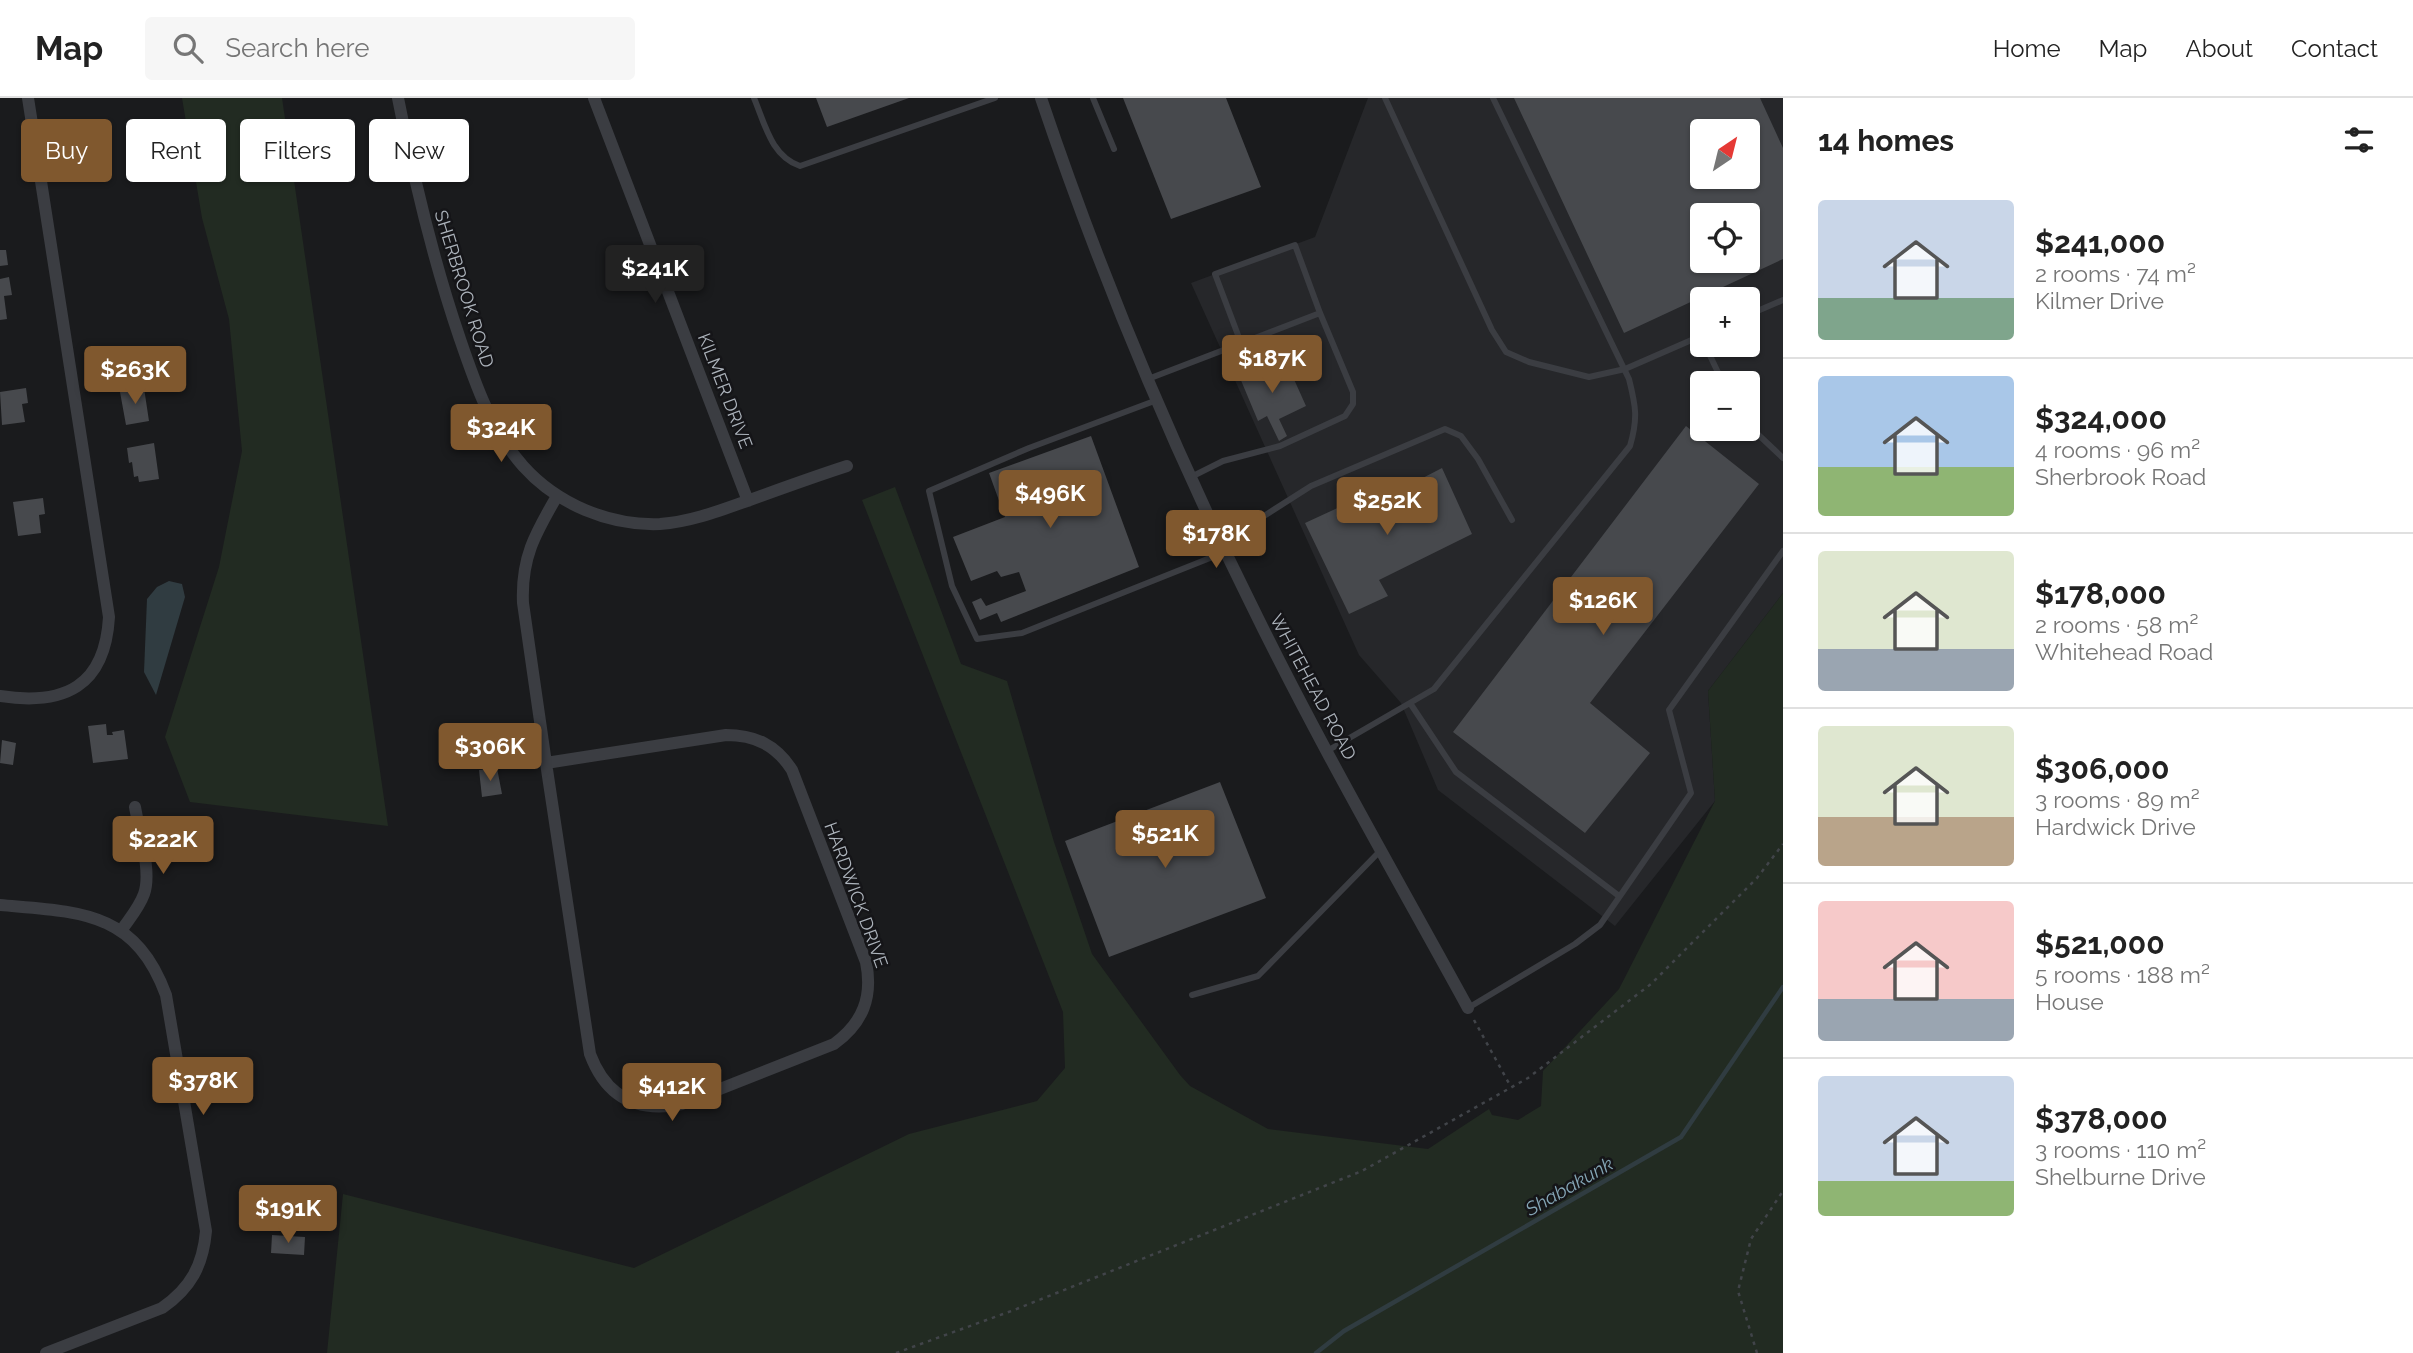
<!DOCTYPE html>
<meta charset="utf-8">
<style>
:root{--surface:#fff;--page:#f6f6f6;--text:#222;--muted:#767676;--line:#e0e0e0;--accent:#80582e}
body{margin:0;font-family:Raleway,sans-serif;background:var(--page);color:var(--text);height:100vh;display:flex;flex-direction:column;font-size:26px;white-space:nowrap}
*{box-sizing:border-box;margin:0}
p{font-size:23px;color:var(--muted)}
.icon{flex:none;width:38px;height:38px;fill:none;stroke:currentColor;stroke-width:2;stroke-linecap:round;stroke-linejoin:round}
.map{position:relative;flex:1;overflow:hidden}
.sheet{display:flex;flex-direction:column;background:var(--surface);width:630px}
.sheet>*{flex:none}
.hud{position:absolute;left:21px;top:21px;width:665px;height:63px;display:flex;gap:14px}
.needle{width:46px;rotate:35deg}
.controls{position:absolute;left:1690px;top:21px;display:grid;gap:14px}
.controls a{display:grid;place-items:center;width:70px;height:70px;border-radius:7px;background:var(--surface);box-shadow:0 2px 5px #0004;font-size:35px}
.price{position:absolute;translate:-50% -60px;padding:0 16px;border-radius:7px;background:var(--accent);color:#fff;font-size:23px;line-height:46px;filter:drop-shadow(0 2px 4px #0008)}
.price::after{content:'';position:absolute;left:50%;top:42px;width:21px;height:16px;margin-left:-10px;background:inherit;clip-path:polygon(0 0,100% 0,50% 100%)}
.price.selected{background:#222;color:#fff}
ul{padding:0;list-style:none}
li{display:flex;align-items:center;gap:21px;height:175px;padding:0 35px}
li+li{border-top:2px solid var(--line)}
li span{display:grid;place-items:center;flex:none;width:196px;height:140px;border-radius:7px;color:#555}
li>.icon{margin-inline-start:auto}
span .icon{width:84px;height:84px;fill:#fffc;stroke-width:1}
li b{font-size:30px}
h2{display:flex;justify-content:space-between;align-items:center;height:84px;padding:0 35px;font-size:30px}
.pill{padding:0 24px;border-radius:7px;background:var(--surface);box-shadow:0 2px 5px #0004;font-size:24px;line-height:63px}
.pill.selected{background:var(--accent);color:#fff}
header{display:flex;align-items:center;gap:42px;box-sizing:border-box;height:98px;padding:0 35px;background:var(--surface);border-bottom:2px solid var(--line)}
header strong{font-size:33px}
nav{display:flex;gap:38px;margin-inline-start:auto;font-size:24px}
.search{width:490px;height:63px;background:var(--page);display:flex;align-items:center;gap:18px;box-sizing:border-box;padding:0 24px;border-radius:7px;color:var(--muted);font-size:26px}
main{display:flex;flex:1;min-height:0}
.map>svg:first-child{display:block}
.built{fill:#26272a;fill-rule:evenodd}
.green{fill:#222b22}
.water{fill:#303c41}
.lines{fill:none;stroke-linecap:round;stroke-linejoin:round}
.stream{stroke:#303c41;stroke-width:4.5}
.building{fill:#47494d;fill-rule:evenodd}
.path{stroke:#414449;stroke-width:2.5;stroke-dasharray:3.5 5;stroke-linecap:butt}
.service{stroke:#3b3d42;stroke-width:6}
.minor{stroke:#3b3d42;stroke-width:12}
.labels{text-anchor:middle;stroke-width:5;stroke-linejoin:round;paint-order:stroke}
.street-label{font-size:18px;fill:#adb4bc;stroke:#151518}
.water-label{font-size:19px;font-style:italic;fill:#85a6b6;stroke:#151518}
</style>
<header>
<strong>Map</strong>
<div class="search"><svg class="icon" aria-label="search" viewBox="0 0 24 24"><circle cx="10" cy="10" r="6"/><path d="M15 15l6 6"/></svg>Search here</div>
<nav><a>Home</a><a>Map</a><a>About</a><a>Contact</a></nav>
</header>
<main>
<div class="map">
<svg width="1783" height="1255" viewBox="0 0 1783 1255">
<rect width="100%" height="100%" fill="#1a1b1d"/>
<path class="built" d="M1368 0H1783V495L1708 593 1715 703 1615 828 1438 692 1401 605 1359 557 1191 185 1315 139ZM1703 33H1748V79H1703ZM1703 117H1748V163H1703ZM1703 201H1748V247H1703ZM1703 285H1748V331H1703Z"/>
<path class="green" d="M182 0H282L388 728 190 704 165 639 219 469 242 353 229 221 202 120Z
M895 389 961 566 1007 583 1054 744 1092 856 1180 977 1190 988 1268 1031 1428 1051 1489 1011 1492 1017 1518 1022 1541 1008 1543 973 1619 891 1715 703 1708 593 1783 495V1255H327L343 1096 634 1170 909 1036 1037 1003 1065 970 1063 914 862 402Z"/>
<path class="water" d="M169 483 182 486 185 499 156 597 144 574 147 501 157 489Z"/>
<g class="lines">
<path class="stream" d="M1316 1255 1344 1233 1681 1039 1783 889"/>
</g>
<path class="building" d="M816 0H909L827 29Z
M1123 0H1226L1261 89 1171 121Z
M1514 0H1760L1783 50V161L1624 235ZM1703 33H1748V79H1703ZM1703 117H1748V163H1703Z
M0 152H6L8 167 0 168Z
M9 179 12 197 4 198 7 221 0 222V181Z
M1257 257 1266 276 1288 268 1306 308 1279 321 1287 338 1279 343 1267 318 1258 323 1240 280 1254 274 1248 261Z
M26 290 28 305 22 306 25 324 2 327 0 294Z
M144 290 149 323 126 327 120 294Z
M1686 328 1759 386 1590 605 1650 655 1585 735 1453 634Z
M1091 338 1139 469 1001 524 997 515 980 522 972 504 981 500 986 508 1026 493 1019 474 1001 479 997 473 971 483 953 439 1005 419 989 375Z
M154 345 159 381 139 384 138 378 134 379 132 364 129 365 127 350Z
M1442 370 1472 436 1379 482 1388 498 1349 516 1305 425 1344 407 1353 416Z
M43 400 45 416 39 417 41 435 18 438 13 404Z
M106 626 107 637H113L112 634 124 632 128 661 93 665 88 628Z
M2 642 16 645 13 667 0 665Z
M497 670 502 696 482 699 479 672Z
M1220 684 1266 800 1109 859 1065 743Z
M272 1137 305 1139 304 1157 271 1155Z"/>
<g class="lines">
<path class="path" d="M1474 922 1511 989
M896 1255 1014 1212 1362 1073 1528 980 1651 886 1757 780 1783 746
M1757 1255 1738 1193 1751 1141 1783 1093"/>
<path class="service" d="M754 0C765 26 771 58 800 68L995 0
M1093 0 1114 51
M1385 0 1492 232 1506 254 1529 264 1589 279 1625 271 1703 237
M1748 217 1783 202
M1705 247 1723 285
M1148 281 1320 215
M1157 302 1029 350 929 393 952 488 977 541 1022 535 1225 454 1264 418 1311 388 1445 331 1461 338 1478 361 1512 422
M1748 327 1783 360
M1191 379 1223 363 1280 348 1345 318 1353 306V294L1320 215 1295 147 1215 176 1241 245
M1410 605 1456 674 1619 798
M1327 653 1434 591 1630 348C1638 320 1636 309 1629 281L1493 0
M1192 897 1258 878 1381 752
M1468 910 1575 846 1600 827 1691 695 1669 612 1783 453"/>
<path class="minor" d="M398 0C414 82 433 162 460 241 475 285 491 332 523 368 557 406 609 428 660 426 690 424 719 413 747 403 780 391 813 379 847 368
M594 0 748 403
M1041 0C1099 172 1169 341 1250 504 1317 642 1394 775 1468 910
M0 598C65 608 105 588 109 519L28 0
M726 637C755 637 776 647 792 672L866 864C873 899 863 925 834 946L682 1006C637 1015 606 999 590 956L546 665Z
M546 665 523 505C521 460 535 436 557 398
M0 807C78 814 135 812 166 897L206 1133C203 1167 191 1190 162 1210L46 1255
M121 833C129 821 139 810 144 796 152 774 139 733 135 709"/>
</g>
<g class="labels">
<g class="street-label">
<text transform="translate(464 191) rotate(73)" y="6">SHERBROOK ROAD</text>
<text transform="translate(725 293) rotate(69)" y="6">KILMER DRIVE</text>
<text transform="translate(1313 589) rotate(62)" y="6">WHITEHEAD ROAD</text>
<text transform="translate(856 797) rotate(70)" y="6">HARDWICK DRIVE</text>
</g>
<g class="water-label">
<text transform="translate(1569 1088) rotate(-30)" y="7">Shabakunk</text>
</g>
</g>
</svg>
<div class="controls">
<a><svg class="needle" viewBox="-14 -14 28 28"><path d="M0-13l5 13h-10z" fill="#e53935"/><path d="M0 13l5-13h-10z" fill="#767676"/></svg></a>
<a><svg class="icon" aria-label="locate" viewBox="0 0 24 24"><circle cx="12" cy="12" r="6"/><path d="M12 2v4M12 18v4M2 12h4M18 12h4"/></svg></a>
<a>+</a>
<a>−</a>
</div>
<b class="price selected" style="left:655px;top:207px">$241K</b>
<b class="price" style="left:1272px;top:297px">$187K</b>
<b class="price" style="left:135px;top:308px">$263K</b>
<b class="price" style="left:501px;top:366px">$324K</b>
<b class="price" style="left:1050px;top:432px">$496K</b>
<b class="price" style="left:1387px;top:439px">$252K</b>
<b class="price" style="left:1216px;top:472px">$178K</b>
<b class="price" style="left:1603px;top:539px">$126K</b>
<b class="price" style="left:490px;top:685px">$306K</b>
<b class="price" style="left:1165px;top:772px">$521K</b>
<b class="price" style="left:163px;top:778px">$222K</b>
<b class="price" style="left:203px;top:1019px">$378K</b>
<b class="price" style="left:672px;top:1025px">$412K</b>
<b class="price" style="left:288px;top:1147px">$191K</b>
<div class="hud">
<a class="pill selected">Buy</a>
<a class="pill">Rent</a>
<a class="pill">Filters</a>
<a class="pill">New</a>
</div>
</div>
<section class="sheet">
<h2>14 homes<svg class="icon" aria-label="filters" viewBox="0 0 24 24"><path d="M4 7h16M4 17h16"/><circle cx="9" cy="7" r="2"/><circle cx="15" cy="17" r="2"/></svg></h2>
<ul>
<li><span style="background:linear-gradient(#c9d6e8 70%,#7fa58c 0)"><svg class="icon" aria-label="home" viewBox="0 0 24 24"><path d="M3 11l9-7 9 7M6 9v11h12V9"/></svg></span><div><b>$241,000</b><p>2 rooms · 74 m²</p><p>Kilmer Drive</p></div></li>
<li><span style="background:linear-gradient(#a9c7e8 65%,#8fb573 0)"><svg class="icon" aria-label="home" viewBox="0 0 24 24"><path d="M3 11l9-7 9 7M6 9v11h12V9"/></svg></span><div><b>$324,000</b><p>4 rooms · 96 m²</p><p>Sherbrook Road</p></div></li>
<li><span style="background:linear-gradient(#dfe7d0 70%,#9aa5b1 0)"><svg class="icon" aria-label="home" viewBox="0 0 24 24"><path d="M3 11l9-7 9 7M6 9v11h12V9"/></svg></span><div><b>$178,000</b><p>2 rooms · 58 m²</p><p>Whitehead Road</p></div></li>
<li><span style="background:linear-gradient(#dfe7d0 65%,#b9a48a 0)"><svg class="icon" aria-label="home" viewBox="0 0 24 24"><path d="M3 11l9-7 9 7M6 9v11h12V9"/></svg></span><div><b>$306,000</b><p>3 rooms · 89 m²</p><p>Hardwick Drive</p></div></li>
<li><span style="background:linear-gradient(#f6c9c9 70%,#9aa5b1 0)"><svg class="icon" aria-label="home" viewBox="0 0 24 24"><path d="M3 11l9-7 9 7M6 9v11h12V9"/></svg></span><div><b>$521,000</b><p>5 rooms · 188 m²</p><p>House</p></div></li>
<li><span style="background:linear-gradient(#c9d6e8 75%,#8fb573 0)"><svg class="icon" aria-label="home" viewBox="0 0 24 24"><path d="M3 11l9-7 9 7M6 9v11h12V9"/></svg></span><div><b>$378,000</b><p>3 rooms · 110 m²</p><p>Shelburne Drive</p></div></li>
</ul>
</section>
</main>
